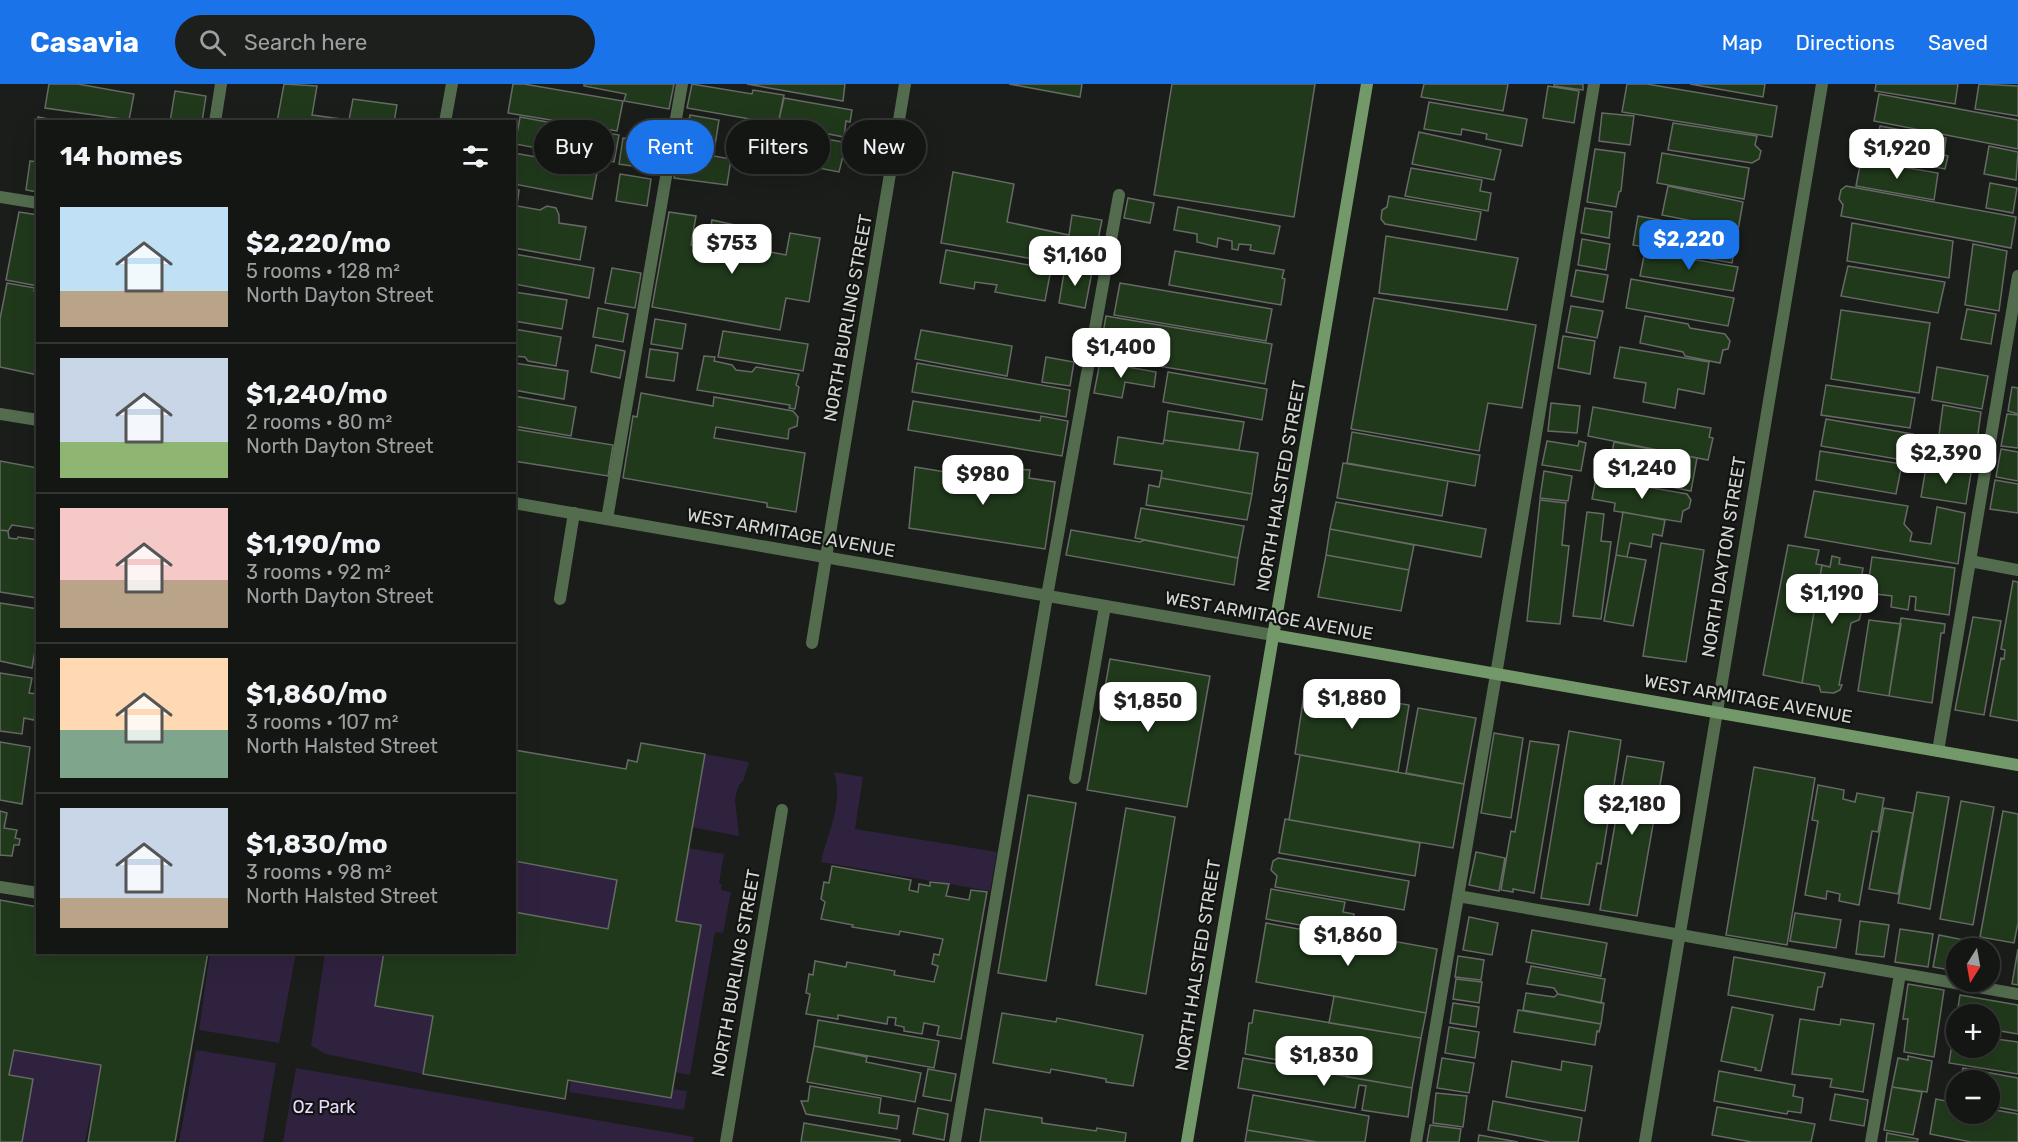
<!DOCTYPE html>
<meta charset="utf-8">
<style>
:root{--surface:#141613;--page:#1d1f1c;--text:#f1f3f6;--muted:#9d9fa0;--line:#333533;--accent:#1a73e8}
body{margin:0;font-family:Rubik,sans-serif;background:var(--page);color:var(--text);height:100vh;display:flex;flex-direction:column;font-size:22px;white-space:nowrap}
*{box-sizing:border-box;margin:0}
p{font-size:20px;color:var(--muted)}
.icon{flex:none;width:33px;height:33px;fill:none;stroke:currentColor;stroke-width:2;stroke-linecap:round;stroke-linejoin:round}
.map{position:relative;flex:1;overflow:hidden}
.sheet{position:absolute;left:36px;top:36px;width:480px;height:834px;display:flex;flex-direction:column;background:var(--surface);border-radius:0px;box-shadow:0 6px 24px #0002,0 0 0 2px var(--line)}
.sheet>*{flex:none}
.guide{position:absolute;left:534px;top:36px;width:570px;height:54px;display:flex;gap:12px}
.needle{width:39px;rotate:191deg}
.buttons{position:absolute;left:1946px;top:854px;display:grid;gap:12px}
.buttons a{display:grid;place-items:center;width:54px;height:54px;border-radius:50%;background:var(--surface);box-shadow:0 6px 24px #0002,0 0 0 2px var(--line);font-size:30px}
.price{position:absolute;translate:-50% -51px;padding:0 14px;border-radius:12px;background:#fff;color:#222;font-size:20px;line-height:39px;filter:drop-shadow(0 2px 3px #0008)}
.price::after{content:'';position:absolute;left:50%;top:36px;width:18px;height:14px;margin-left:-9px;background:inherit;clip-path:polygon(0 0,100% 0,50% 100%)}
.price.current{background:var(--accent);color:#fff}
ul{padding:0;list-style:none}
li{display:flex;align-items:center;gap:18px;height:150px;padding:0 24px}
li+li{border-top:2px solid var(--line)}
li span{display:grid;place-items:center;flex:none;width:168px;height:120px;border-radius:0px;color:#555}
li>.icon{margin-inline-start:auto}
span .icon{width:72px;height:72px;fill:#fffc;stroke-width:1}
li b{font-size:26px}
h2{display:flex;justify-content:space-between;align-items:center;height:72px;padding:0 24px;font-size:26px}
.chip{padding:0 21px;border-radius:27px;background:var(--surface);box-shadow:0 6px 24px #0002,0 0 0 2px var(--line);font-size:21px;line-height:54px}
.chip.current{background:var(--accent);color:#fff}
header{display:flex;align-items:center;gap:36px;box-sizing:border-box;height:84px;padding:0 30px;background:var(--accent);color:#fff}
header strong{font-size:28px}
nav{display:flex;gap:33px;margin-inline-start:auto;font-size:21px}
.search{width:420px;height:54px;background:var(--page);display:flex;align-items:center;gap:15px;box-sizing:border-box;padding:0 21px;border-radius:33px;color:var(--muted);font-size:22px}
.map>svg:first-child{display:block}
.green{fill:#2f223f}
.building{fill:#20391b;stroke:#666a65;stroke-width:1.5}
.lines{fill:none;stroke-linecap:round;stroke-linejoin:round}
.service{stroke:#536c4e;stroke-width:12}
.minor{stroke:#536c4e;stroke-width:12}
.tertiary{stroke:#536c4e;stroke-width:12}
.secondary{stroke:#73996a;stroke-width:12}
.labels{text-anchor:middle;stroke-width:4.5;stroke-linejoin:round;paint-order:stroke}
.street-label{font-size:18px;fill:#d5d7d5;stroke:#111410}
.park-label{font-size:18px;fill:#e9d9ff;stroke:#111410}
</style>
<header>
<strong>Casavia</strong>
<div class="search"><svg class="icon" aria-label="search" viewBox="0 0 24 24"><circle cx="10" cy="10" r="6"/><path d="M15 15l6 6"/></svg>Search here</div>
<nav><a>Map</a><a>Directions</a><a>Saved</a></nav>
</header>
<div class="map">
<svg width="2018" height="1058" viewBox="0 0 2018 1058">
<rect width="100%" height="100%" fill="#1a1d19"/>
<path class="green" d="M705 670 749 678 743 697 738 702 735 716 739 752 691 743Z
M834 688 863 693 855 745 997 768 990 807 821 778C828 747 844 720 834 688Z
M688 764 724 770 719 799 722 800 721 806 731 808 723 849 715 848 690 991 675 988 701 841 676 837Z
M514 777 617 796 608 845 515 828Z
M210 869H296L279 959 199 946Z
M325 869H384L375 922 433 932 423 990 326 970 311 962Z
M14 966 101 981 85 1058H22L32 996 9 991Z
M196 966 276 979 263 1058H179Z
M296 984 694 1053 693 1058H283Z
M571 997 670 1014 672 1005 687 1007 684 1026 569 1008Z"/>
<path class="building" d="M49 0H78L134 10 129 36 45 24Z
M284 0 317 2 312 31 349 36 353 15 397 21 394 38H277Z
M513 0H524L623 17 617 47 508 29Z
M584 0H674L669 25 624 17 626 10 584 2Z
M692 0 752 10 753 6 784 11 778 40 687 24Z
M747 0H845L843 17Z
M1009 0H1082L1080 13Z
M1172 0H1315L1294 133 1154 111Z
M1424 0H1508L1503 27 1421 13Z
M1554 0H1583V6L1554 2Z
M1627 0H1647L1777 22 1772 53 1622 28Z
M1690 0H1765L1763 13Z
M1876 0H1958L1955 20 1875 7Z
M1979 0 2018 2V32L1975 25Z
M1548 2 1579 7 1574 39 1543 34Z
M175 7 206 12 202 38H170Z
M1879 10 2018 36V65L1874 37Z
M784 14 852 26 850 38 846 37 844 53 778 40Z
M1429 18 1527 35 1522 62 1486 55 1487 50 1462 45 1461 51 1424 45Z
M1602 29 1634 32 1630 61 1599 57Z
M690 31 719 36 715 61 685 56Z
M38 33 65 38H38Z
M520 33 619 51 614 78 515 60Z
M1673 39 1757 52 1755 61 1761 67 1759 75 1752 79 1668 66Z
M1880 42 1946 54 1944 71 1948 72 1945 85 1875 72Z
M757 43 849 59 848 69 844 68 839 88 808 82 802 77 794 79 752 72Z
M1419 48 1501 66 1494 96 1412 80Z
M623 54 656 59 652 85 619 80Z
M679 61 692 62 691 68 731 75 727 101 674 94Z
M1989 62 2018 68 2016 96 1984 90Z
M1595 65 1625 69 1621 107 1619 108 1616 123 1587 118Z
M514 69 598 84 592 115 514 100Z
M1662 69 1749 84 1744 115 1657 99Z
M1861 76 1938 89 1934 116 1856 102Z
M30 77 38 78V108L26 106Z
M1411 84 1482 96 1480 107 1491 109 1488 127 1405 112Z
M953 88 1014 100 1007 138 1069 151 1072 131 1102 136 1092 185 941 159Z
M620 90 651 95 647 122 616 117Z
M1990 99 2017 104 2013 129 1986 124Z
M1668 102 1743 118 1738 146 1662 131Z
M1846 102 2016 133 2011 164 1841 132 1843 121 1839 115 1841 106Z
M514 105 519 106 517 122 540 126 547 122 556 124 559 131V139L586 143 580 176 514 164Z
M1389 112 1481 128 1476 156 1385 140 1381 135 1382 126 1387 123Z
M1128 114 1154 119 1150 139 1124 134Z
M1178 123 1280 142 1274 170 1250 166 1251 161 1239 160 1238 166 1232 165V157L1218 154 1217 163 1197 158V150L1174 146Z
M1585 124 1612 128 1609 154 1581 149Z
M19 128 38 131V202L6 196Z
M669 128 696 132 691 161 707 164 712 136 740 142 737 162 786 171 790 149 820 154 809 218 786 214 780 246 652 223Z
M1638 132 1737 150 1732 179 1633 161Z
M1852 139 1953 157 1949 194 1847 177Z
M1386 152 1518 174 1507 226 1379 209Z
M1582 155 1610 160 1606 186 1578 181Z
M1973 160 2007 167 1999 227 1965 221Z
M946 166 1051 185 1045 217 995 208 997 201 975 198 974 205 940 199Z
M1175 167 1284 186 1282 194 1285 195 1281 221 1169 201Z
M1645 167 1738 183 1733 207 1640 192Z
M514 170 594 184 589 214 514 200Z
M1848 182 1945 198 1938 229 1841 212Z
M1065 183 1092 188 1085 224 1059 219Z
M612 184 641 189 635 224 605 219Z
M1576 186 1608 191 1603 218 1571 212Z
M1631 195 1734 214 1728 242 1626 224Z
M7 199 35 204 34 207H38V291L0 283V235Z
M1120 199 1272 225 1266 257 1114 231Z
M514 208 567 216 562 245 514 237Z
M1374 214 1536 241 1522 324 1488 319 1479 367 1351 345Z
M1571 222 1603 227 1597 254 1566 248Z
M598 224 628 230 623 258 593 253Z
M1967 225 1996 230 1991 260 1961 255Z
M1841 226 1930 239 1919 309 1831 295Z
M1106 232 1272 260 1265 300 1099 272Z
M1645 232 1688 240 1690 244 1725 250 1730 257 1728 265 1723 266 1720 279 1685 272 1683 268 1640 259Z
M655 235 686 240 682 265 651 260Z
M514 245 561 253 556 282 528 277 525 273 514 272Z
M921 246 1012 262 1007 292 915 275Z
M723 247 808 260 803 287 718 273Z
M1563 252 1595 257 1590 290 1558 284Z
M596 261 625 267 620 294 591 288Z
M1620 263 1709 278 1704 310 1678 305 1675 324 1643 318 1646 299 1614 294Z
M650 265 678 269 674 297 646 293Z
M704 272 715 273 714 277 732 281 736 286 752 288 756 283 799 290 796 301 799 303 795 325 789 324 790 321 697 306Z
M1046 273 1074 278 1070 302 1042 298Z
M1100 278 1156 288 1154 303 1125 298 1122 314 1094 309Z
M514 279 568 287 564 315 514 306Z
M917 279 1070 306 1066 333 912 308Z
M1937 283 1988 292 1982 325 1932 316Z
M1168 288 1267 305 1262 336 1163 318Z
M1826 301 1915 314 1910 344 1821 331Z
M2012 303 2018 304V330L2008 327Z
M641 309 713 322 714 313 793 327 798 333 797 342 789 345 788 355 716 343 714 354 805 369 796 428 767 423V419L623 394 633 332 637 333Z
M514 312 576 323 571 352 514 342Z
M913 317 1040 337 1041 332 1068 337 1062 372 908 346Z
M1551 319 1580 322 1577 349 1548 347Z
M1943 321 1981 328 1977 357 1939 351Z
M1593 323 1711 344 1709 353 1713 354 1708 376 1588 352Z
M1168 327 1244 338 1239 366 1164 356Z
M2007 330 2018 331V364L2001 362Z
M1826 335 1913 350 1908 377 1821 362Z
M514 345 613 361 608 392 514 377Z
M1352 348 1480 371 1475 402 1347 379Z
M1118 353 1163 360 1164 356 1258 369 1252 410 1161 394 1162 387 1114 380Z
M1940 355 1974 359 1971 384 1937 380Z
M1547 357 1578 362 1579 357 1586 359 1581 387 1542 381Z
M1614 358 1697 374 1691 407 1608 390Z
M2001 365 2018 368V397L1996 393Z
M1820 367 1902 380 1896 410 1816 396Z
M0 377 38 384V445L12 441 8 447 0 446Z
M1343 379 1448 397 1442 432 1337 414Z
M915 383 988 395 989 385 1018 389V385L1030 386 1029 394 1055 398 1045 465 909 444Z
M1926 383 1971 389 1966 420 1921 413Z
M1544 387 1572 392 1568 417 1540 414Z
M1161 394 1252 410 1247 436 1146 421 1149 401 1159 403Z
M1596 394 1687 410 1691 416 1689 424 1683 427 1681 438 1614 427 1615 419 1592 415Z
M1995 396 2018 400V429L1990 425Z
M1814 407 1908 422 1904 440 1912 449 1910 457 1931 460 1937 423 1965 429 1958 480 1805 453Z
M1540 416 1566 419 1562 461 1569 462 1560 540 1527 537Z
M1336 418 1486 445 1481 473 1330 445Z
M1141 424 1244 442 1238 474 1135 454Z
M1587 428 1604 430 1601 457 1611 458 1601 535 1573 532Z
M1623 428 1665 436 1662 452 1653 450 1651 463 1630 459 1627 473 1616 471Z
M1330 445 1414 461 1409 486 1326 471Z
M0 446 8 447 9 454 17 455 18 453 38 456V514L0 508Z
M1071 446 1140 458 1144 456 1238 474 1234 501 1066 471Z
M1661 459 1704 466 1686 578 1643 572Z
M1788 461 1819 466 1816 480 1822 481 1802 599 1763 591Z
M1326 471 1409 486 1401 527 1318 513Z
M1616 471 1646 476 1633 542 1604 537Z
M1832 472 1840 474 1839 480 1863 484 1857 521 1862 526 1859 536 1851 539 1839 601H1842L1840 606 1834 609 1821 608 1819 602 1802 599 1822 481 1830 483Z
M1872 473 1955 484 1949 531 1915 526 1916 513 1910 512 1908 526 1891 523 1892 512 1867 509Z
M2013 497 2018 498V637L1990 632 2001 574 2004 575 2005 566 2001 565Z
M0 519 38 525V568L35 567 32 584 0 577Z
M1973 533 2001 537 1984 631 1955 626Z
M1901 534 1945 540 1944 549H1941L1932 619 1889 612Z
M1869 536 1901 540 1889 612 1858 607Z
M1110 575 1210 592 1187 723 1087 706Z
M0 589 32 594 29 609 38 610 34 636 24 634 22 650 0 647Z
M1305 604 1409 621 1398 688 1295 670Z
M1418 624 1476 634 1464 700 1406 689Z
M1569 647 1621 656 1612 714H1617L1616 726 1610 725 1601 780 1597 779 1589 821 1541 814Z
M1494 649 1523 654 1511 734 1481 729Z
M1530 657 1559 661 1534 809 1513 805V808L1501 806 1511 747 1515 748Z
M0 658 30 663 22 720 0 716Z
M641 659 705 670 676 837 701 841 671 1014 568 996 565 1015 423 990 433 932 375 922 384 868H514V828L608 845 617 796 514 777V666L626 685 628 676 637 678Z
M1300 671 1464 700 1453 764 1289 736Z
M1627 672 1664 678 1637 832 1600 826Z
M1754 683 1815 694 1787 861 1726 851Z
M1818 701 1844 706 1843 715 1855 718 1857 709 1884 714 1878 748 1872 747 1859 821 1839 817 1840 810 1827 807 1826 815 1805 811 1818 737 1812 736Z
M1917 708 1949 713 1930 825 1898 819Z
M1028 711 1076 719 1046 897 998 889Z
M1961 717 1994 723 1973 841 1940 835Z
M1126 724 1175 733 1146 910 1096 901Z
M1884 724 1913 729 1898 810 1869 805Z
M0 727 7 729 4 744 17 746 15 754 20 755 19 761H14L12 772 0 771V772Z
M2003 727 2018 730V839L2014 859 1980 853Z
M1285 735 1420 759 1415 792 1279 769Z
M1476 768 1505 774 1499 807 1469 801Z
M1278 774 1409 797 1404 826 1275 803 1277 792 1271 786 1273 777Z
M832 782 911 796 909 806 918 808 919 800 930 802V798L949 800 946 812 969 816 971 806 987 808 961 955 937 951 939 942 924 939 922 950 904 947V943L895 941 896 934 888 933 887 940 838 931V935L806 930 810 910 806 909 809 890 813 891 815 877 846 883 847 878 895 887 894 891 934 898 938 882 932 880 934 870 939 871 943 855 900 847 899 851 852 843 853 841 821 835 825 818 821 815 824 798 829 799Z
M1271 805 1345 818 1343 828 1354 830 1351 850 1266 835Z
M0 816 38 823V868H208L175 1058H88L101 981 14 966 9 991 33 995 22 1058H0Z
M1795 829 1841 836 1836 864 1790 857Z
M1469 833 1498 839 1492 871 1463 866Z
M1860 837 1889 841 1884 873 1856 870Z
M1266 839 1353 855 1354 850 1437 865 1426 929 1256 898Z
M1900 845 1933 850 1928 883 1895 878Z
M1532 846 1607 859 1601 892 1526 878Z
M1939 851 1969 857 1967 864H1956V887L1933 883Z
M2018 865V901L2012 900Z
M1458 872 1484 876 1481 896 1455 893Z
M1734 873 1825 889 1822 903H1818L1814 926 1728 911Z
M1531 882 1605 895 1601 919 1558 910 1554 904 1527 900Z
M1456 895 1482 898 1479 919 1453 915Z
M1908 900 1944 906 1934 973 1904 968 1908 935H1903Z
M1526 909 1554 913 1558 910 1604 919 1601 940 1523 926Z
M1960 911 2018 921V950L1989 945V930H1957Z
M1334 912 1426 929 1421 954 1329 939Z
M1453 919 1479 923 1476 943 1450 939Z
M1732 923 1773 931 1761 987 1755 986 1756 984 1721 977Z
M1254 926 1421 954 1412 1004 1347 993 1348 989 1245 970 1249 939H1252Z
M1518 926 1601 940 1599 948 1597 947 1595 961 1514 948Z
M1002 929 1056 938 1057 934 1143 951 1133 1002 1106 998V995L1051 985 1050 989 993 979Z
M1800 935 1840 941 1841 935 1874 940 1863 1008 1830 1003 1832 995 1792 990Z
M818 936 939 957 934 984 814 962Z
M1449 943 1479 948 1475 974 1445 969Z
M1954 948H1956V963H1989V954L2018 958V990L1949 979Z
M814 962 867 973 866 978 921 989 915 1018 807 998Z
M1908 972 1932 977 1927 1008 1892 1003 1898 974 1908 976Z
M1243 974 1412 1004 1408 1033 1362 1026 1366 1002 1359 1001 1355 1024 1238 1004Z
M1442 974 1474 979 1469 1009 1437 1004Z
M1512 977 1561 986 1562 977 1592 982 1585 1027 1506 1013Z
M1963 984 2018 994V1027L1993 1022 1991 1014H1989V996H1960Z
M928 985 956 990 951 1017 923 1012Z
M1719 987 1795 1001 1793 1012 1803 1014 1801 1029 1788 1027 1787 1030 1714 1017Z
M810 1002 881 1014 879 1029 899 1032 897 1045 806 1030 801 1017H808Z
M1892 1003 1922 1008 1913 1051 1884 1046Z
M1436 1009 1467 1012 1463 1043 1433 1039Z
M1835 1010 1868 1016 1864 1042 1830 1036Z
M1253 1011 1369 1032 1365 1058H1317L1247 1046Z
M1936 1015 1956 1019V1029H1989V1025L2018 1030V1058H1971L1930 1050Z
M1493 1017 1582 1034 1578 1058H1550L1488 1046Z
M1717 1023 1815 1040 1811 1058H1752L1712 1051Z
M918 1024 948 1030 944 1056 913 1050Z
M985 1025 1042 1034V1039L1096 1047 1097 1044 1126 1049 1125 1058H980Z
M804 1039 900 1056V1058H801Z
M1430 1041 1461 1045 1459 1058H1427Z
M1247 1046 1317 1058H1245Z
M1887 1049 1918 1055 1917 1058H1886Z
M1479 1051 1518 1058H1478Z"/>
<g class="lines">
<path class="service" d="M215 38 221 0
M0 113 38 119
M607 435 682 0
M1970 477 2018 486
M560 515 574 429
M812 559 826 473
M1938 667 2018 192
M1075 694 1105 522
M0 803 38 809
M1458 812 2018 910
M955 1058 1047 512 1119 111
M1416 1058 1499 573 1594 0
M1871 1058 1900 890"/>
<path class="minor" d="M445 38 452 0
M826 473 905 0
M726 1058 782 726
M1645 1058 1822 0"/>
<path class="tertiary" d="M0 330 38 336
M514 419 1273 551"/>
<path class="secondary" d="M1273 551 2018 681
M1187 1058 1367 0"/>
</g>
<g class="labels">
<g class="street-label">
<text transform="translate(848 234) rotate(-80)" y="6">NORTH BURLING STREET</text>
<text transform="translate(1281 402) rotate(-80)" y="6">NORTH HALSTED STREET</text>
<text transform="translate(791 449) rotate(10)" y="6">WEST ARMITAGE AVENUE</text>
<text transform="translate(1724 473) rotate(-81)" y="6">NORTH DAYTON STREET</text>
<text transform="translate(1269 532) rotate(10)" y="6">WEST ARMITAGE AVENUE</text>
<text transform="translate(1748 615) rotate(10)" y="6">WEST ARMITAGE AVENUE</text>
<text transform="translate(1198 881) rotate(-81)" y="6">NORTH HALSTED STREET</text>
<text transform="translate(736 889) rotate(-80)" y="6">NORTH BURLING STREET</text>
</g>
<g class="park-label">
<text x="324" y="1029">Oz Park</text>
</g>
</g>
</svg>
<div class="buttons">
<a><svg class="needle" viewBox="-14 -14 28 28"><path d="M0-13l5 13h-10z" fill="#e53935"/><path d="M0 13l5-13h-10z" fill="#9d9fa0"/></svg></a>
<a>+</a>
<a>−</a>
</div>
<b class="price" style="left:1897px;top:96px">$1,920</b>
<b class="price current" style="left:1689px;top:187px">$2,220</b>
<b class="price" style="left:732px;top:191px">$753</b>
<b class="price" style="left:1075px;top:203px">$1,160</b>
<b class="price" style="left:1121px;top:295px">$1,400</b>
<b class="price" style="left:1946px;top:401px">$2,390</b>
<b class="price" style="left:1642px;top:416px">$1,240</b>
<b class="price" style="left:983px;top:422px">$980</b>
<b class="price" style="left:1832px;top:541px">$1,190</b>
<b class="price" style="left:1352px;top:646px">$1,880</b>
<b class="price" style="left:1148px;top:649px">$1,850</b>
<b class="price" style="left:1632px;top:752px">$2,180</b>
<b class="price" style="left:1348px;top:883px">$1,860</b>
<b class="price" style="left:1324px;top:1003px">$1,830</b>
<div class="guide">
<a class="chip">Buy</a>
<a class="chip current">Rent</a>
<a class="chip">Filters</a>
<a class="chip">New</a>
</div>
<section class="sheet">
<h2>14 homes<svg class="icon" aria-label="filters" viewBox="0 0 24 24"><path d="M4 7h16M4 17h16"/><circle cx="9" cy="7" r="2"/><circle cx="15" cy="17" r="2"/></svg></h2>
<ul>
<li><span style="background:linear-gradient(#bfe0f5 70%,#b9a48a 0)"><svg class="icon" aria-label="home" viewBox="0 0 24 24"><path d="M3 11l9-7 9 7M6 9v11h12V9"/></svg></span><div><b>$2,220/mo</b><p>5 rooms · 128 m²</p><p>North Dayton Street</p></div></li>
<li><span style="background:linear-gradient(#c9d6e8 70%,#8fb573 0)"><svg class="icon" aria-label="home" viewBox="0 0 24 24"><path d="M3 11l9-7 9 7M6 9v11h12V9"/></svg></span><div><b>$1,240/mo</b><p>2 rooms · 80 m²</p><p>North Dayton Street</p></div></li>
<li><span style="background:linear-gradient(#f6c9c9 60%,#b9a48a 0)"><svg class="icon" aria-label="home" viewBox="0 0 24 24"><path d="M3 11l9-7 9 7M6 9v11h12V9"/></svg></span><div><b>$1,190/mo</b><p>3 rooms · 92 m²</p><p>North Dayton Street</p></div></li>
<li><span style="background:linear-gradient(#ffd9b3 60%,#7fa58c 0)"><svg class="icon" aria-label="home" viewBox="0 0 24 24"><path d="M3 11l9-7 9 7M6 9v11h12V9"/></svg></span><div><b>$1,860/mo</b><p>3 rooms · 107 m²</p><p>North Halsted Street</p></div></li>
<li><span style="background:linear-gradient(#c9d6e8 75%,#b9a48a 0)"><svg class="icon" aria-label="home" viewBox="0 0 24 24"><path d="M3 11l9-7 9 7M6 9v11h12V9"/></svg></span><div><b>$1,830/mo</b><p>3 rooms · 98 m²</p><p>North Halsted Street</p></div></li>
</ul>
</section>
</div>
